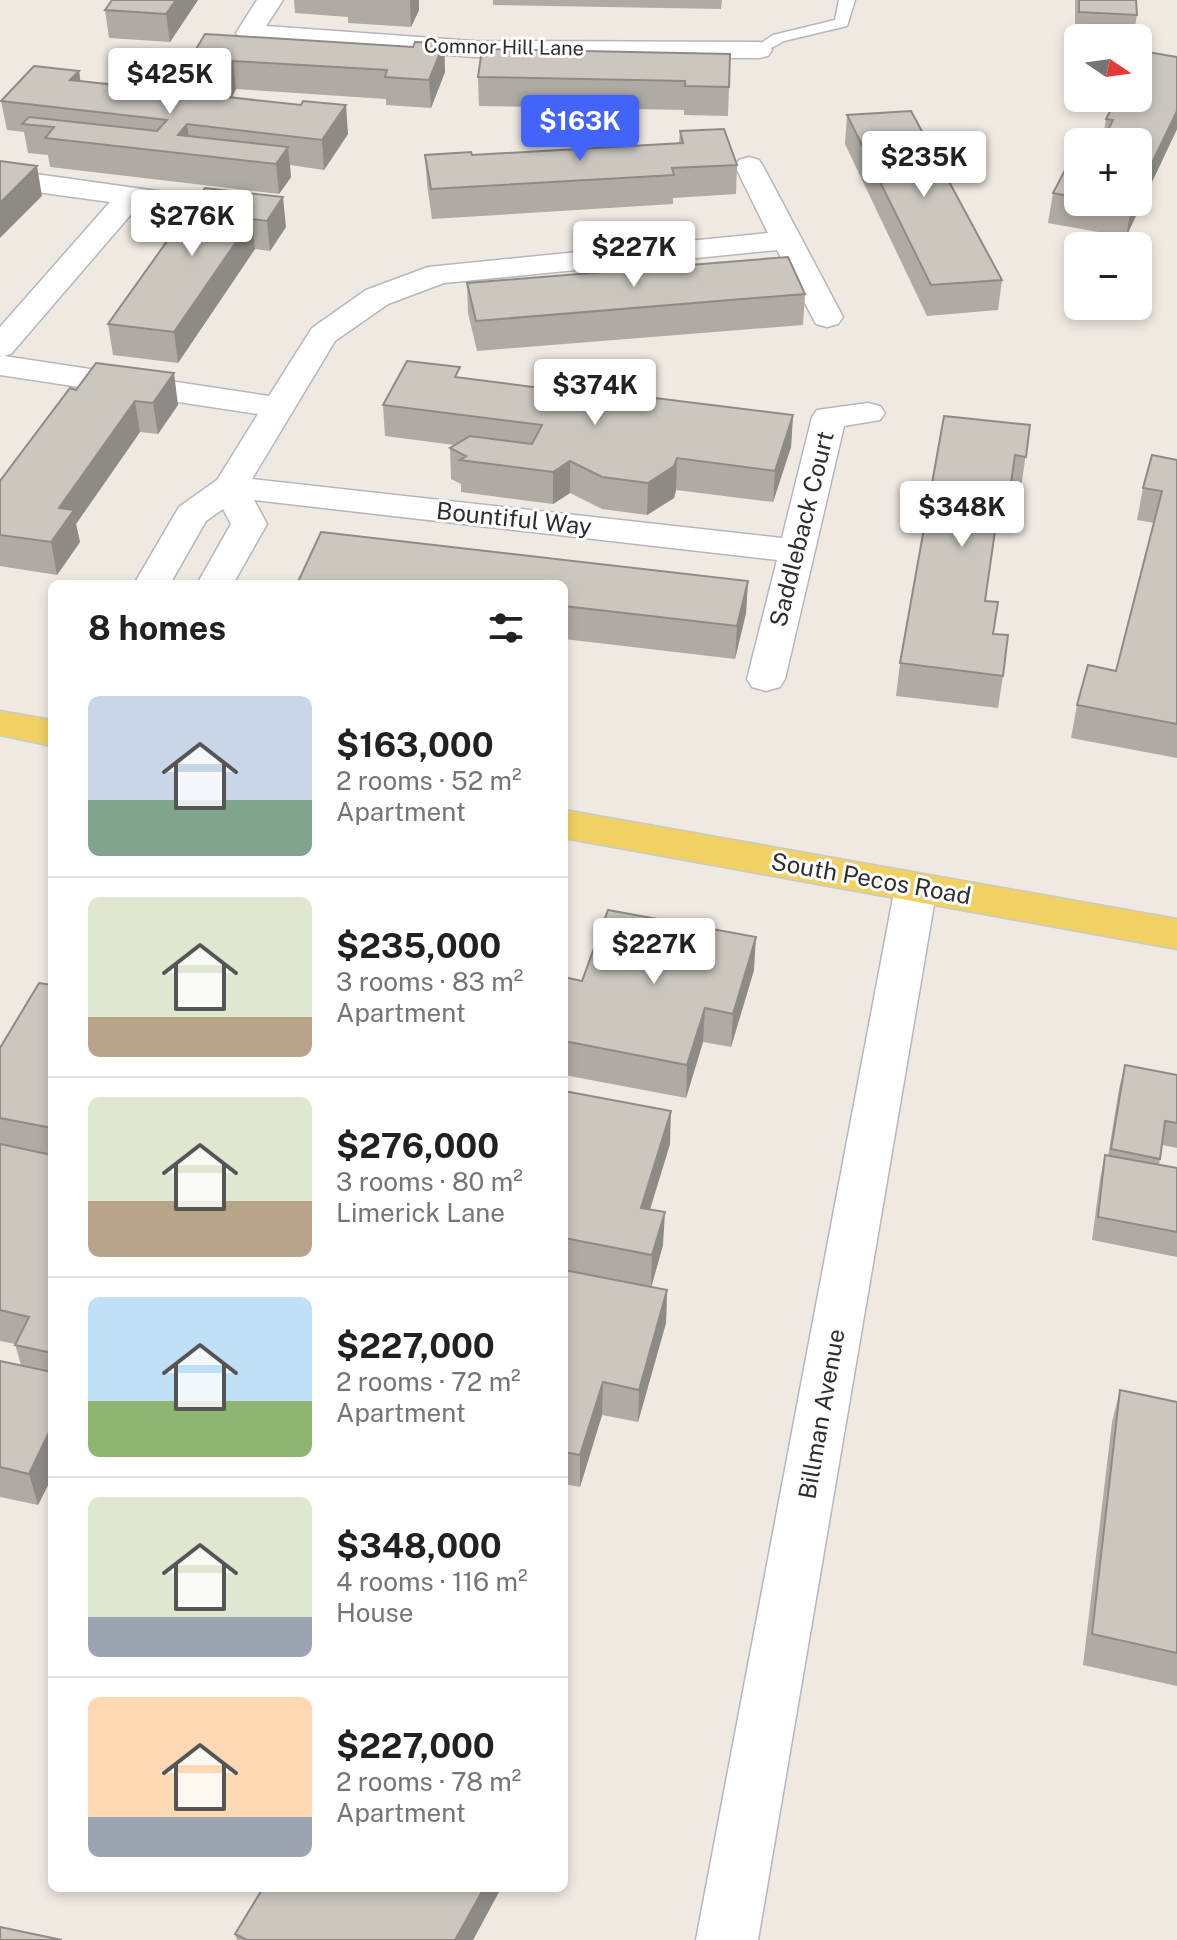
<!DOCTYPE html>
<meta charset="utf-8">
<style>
:root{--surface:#fff;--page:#f6f6f6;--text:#202124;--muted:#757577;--line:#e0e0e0;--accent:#4264fb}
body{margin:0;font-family:"Public Sans",sans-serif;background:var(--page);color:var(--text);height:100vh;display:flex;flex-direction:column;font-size:30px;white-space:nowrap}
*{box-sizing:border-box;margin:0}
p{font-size:26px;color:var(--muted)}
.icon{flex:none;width:44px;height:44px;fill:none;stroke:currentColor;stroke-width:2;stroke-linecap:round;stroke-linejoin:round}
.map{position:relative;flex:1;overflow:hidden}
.details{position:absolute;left:48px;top:580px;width:520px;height:1312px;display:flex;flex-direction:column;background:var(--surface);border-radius:12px;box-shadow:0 4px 12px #0003}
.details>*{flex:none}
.needle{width:52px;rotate:103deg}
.buttons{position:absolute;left:1064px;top:24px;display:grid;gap:16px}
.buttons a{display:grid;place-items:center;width:88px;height:88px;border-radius:12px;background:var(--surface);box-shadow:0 4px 12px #0003;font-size:40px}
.price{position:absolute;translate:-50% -68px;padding:0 18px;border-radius:8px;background:#fff;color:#222;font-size:26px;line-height:52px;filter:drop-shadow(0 2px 4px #0008)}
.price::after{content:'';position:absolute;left:50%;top:48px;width:24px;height:18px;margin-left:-12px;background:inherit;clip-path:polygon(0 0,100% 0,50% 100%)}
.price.current{background:var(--accent);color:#fff}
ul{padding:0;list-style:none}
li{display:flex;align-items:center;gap:24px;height:200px;padding:0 40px}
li+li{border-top:2px solid var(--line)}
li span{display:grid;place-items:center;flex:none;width:224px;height:160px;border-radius:12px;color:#555}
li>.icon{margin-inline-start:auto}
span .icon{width:96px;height:96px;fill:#fffc;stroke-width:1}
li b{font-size:34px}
h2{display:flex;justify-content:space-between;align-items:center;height:96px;padding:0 40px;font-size:34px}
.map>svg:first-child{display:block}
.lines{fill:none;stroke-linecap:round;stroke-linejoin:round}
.service-casing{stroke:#b4b7c1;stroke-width:3}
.minor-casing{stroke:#b4b7c1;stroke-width:3}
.primary-casing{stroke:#c9c9c9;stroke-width:3}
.service{fill:#fff;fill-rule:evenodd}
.minor{fill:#fff;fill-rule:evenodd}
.primary{fill:#f2d163;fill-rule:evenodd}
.wall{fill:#afaba4}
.shaded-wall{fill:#8e8b86}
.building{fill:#cbc7bf;stroke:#8e8b86;stroke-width:2}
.labels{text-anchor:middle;stroke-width:6;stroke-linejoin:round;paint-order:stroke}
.far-street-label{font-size:20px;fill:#2e2e2e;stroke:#fff}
.street-label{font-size:24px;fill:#2e2e2e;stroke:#fff}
</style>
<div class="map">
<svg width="1177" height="1940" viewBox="0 0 1177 1940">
<rect width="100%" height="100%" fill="#efe9e1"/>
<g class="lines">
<defs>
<path id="service" d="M839 0H855L847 26 784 41 759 55 751 50 773 35 835 20Z"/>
<path id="minor" d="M257 0H283L266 26 474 41 759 42 768 44 772 50 768 56 759 58 474 57 240 39 236 33Z
M749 157 759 160 763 166 843 317 838 324 827 327 816 324 777 250 444 283 388 304 335 341 252 479 782 538 812 417 817 410 868 403 880 406 885 413 880 420 844 426 785 679 780 687 766 691 752 687 747 679 777 560 254 500 267 524 233 584H197L231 524 223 509 206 521 170 584H134L179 507 217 480 258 414 0 375V327L110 202 0 187V169L264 206 268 212 264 218 253 221 139 205 11 354 4 356 269 396 312 328 366 290 428 267 768 233 735 166 739 160Z
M916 873 931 877 937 887 758 1940H696L895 887 901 877Z"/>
<path id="primary" d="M0 711 52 720V746L0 735Z
M564 810 1177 919V949L564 838Z"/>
</defs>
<use href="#service" class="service-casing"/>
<use href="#minor" class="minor-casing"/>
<use href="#primary" class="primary-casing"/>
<use href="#service" class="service"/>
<use href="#minor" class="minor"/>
<use href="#primary" class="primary"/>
</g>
<path class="wall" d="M198 0 170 42 109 38 105 10Z
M294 0H419V10L411 27 348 23V17L295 13Z
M493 0H722L721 9 493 5Z
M1075 0H1136L1137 15 1133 38H1078V40H1075Z
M205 34 413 47 444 43 445 72 431 108 386 105V99L236 89 232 97 217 96 348 134 324 170 290 165 291 177 279 194 50 167 48 155 28 153 24 132 7 130 1 101 79 71 80 81 189 93 186 66Z
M482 49 729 87 728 116 684 115V110L479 106 478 77Z
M1142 51 1177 57V129L1126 237 1048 223 1053 193 1074 153 1078 154V202H1138V142H1102L1106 119 1117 98H1138V59Z
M847 115 1002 280 998 310 927 316 845 144Z
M680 131 737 165 736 194 673 198V204L432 219 427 184 425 155H472L679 143Z
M205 188 286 227 270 251 255 249 178 363 113 355 108 324Z
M467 283 805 294 803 325 477 351 468 313Z
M460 377 633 400 793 415 791 447 773 502 676 490 674 498 647 515 602 509 570 493 553 504 461 492V484L451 479 450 448 454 445 385 436 383 405Z
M70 388 178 405 158 434 140 432 76 524 80 542 57 575 0 566V481Z
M1030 425 1021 488 1011 487 1007 515 997 514 985 601 1003 676 998 708 896 696 900 663Z
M1177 460V758L1071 738 1077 705 1116 671 1154 523 1137 520 1143 488Z
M321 532 748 581 746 613 735 659 564 639V584H297Z
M754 970 731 1047 703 1042 686 1098 564 1075V977L582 981Z
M52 985V1477L38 1505 0 1497V1361L21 1365 15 1344 0 1341V1048Z
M1125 1065 1177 1075V1148L1162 1145 1159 1165 1177 1168V1257L1092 1240 1100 1179 1105 1155 1108 1156 1119 1089Z
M564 1091 670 1144 650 1210 663 1245 651 1287 667 1290 666 1323 638 1422 602 1415 580 1487 564 1484Z
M1120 1390 1177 1402V1686L1083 1665 1112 1422Z
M263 1888H501L473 1940H237L235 1934Z"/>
<path class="shaded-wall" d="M176 0H198L170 42 166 14Z
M410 0H419V10L411 27Z
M444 43 445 72 431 108 429 80Z
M233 61 236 89 232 97 229 68Z
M79 71 83 99 70 80Z
M346 105 348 134 324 170 322 140Z
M1177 111V129L1126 237 1131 207 1133 202H1138V192Z
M187 124 191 153 178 135Z
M288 147 291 177 279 194 276 164Z
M37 166 42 196 0 238V203Z
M283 197 286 227 270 251 267 221Z
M252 219 255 249 178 363 174 332Z
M174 373 178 405 158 434 153 403Z
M135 401 140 432 76 524 80 542 57 575 51 542 59 508Z
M793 415 791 447 773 502 775 471Z
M677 458 676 490 674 498 647 515 648 483Z
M570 461V493L553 504V472Z
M748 581 746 613 735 659 737 626Z
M756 937 754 970 731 1047 733 1014Z
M705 1008 703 1042 686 1098 687 1065Z
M671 1111 670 1144 640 1241 641 1208Z
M665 1212 663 1245 651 1288 652 1255Z
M667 1290 666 1323 638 1422 639 1390Z
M603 1382 602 1415 580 1487V1455Z
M52 1426V1477L38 1505 29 1474Z
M484 1888H501L473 1940H455Z"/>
<path class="building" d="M112 0H176L166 14 105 10Z
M1079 0H1136L1137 15 1079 12Z
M205 34 413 47 415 42 444 43 429 80 385 77 387 70 233 61 229 68 186 66Z
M482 49 730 54 729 87 685 86V81L478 77Z
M1142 51 1177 57V111L1138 192V142H1102L1113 120 1106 119 1117 98H1138V59Z
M34 66 79 71 70 80 301 105 303 101 346 105 322 140 187 124 178 135 288 147 276 164 45 138 54 127 22 124 29 117 157 131 167 120 1 101Z
M911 111 1002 280 931 285 847 115Z
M724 129 737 165 672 168 674 175 431 189 425 155 471 152 472 155 683 143 680 131Z
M1074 153 1078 154V198L1053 193Z
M0 161 37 166 0 203Z
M205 188 283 197 267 221 252 219 174 332 108 324Z
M1102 202H1133L1131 207Z
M788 257 805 294 476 321 467 283Z
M407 361 460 367 455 377 633 400 639 396 793 415 775 471 677 458 674 466 648 483 602 477 570 461 553 472 460 460 466 456 450 448 470 436 532 444 542 425 383 405Z
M96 363 174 373 153 403 135 401 59 508 74 510 51 542 0 535V481L70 388 76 390Z
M944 416 1030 425 1026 457 1015 455 1011 483 1002 482 985 601 998 602 993 634 1008 635 1003 676 900 663Z
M1152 455 1177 460V724L1077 705 1088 665 1116 671 1162 491 1143 488Z
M321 532 748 581 737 626 564 606V584H372L359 583V584H297Z
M608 910 756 937 733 1014 705 1008 687 1065 564 1041V977L582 981Z
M39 983 52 985V1128L0 1118V1048Z
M1125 1065 1177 1075V1123L1165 1121 1160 1159 1111 1149Z
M564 1091 671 1111 641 1208 665 1212 652 1255 564 1238Z
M0 1144 52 1155V1353L15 1345 29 1317 0 1310Z
M1105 1155 1177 1168V1232L1098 1217Z
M564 1270 667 1290 639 1390 603 1382 580 1455 564 1452Z
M0 1361 52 1372V1426L29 1474 0 1467Z
M1120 1390 1177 1402V1653L1092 1634Z
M263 1888H484L455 1940H247L235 1934Z
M0 1927 62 1940H0Z"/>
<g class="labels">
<g class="far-street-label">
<text transform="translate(504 47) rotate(1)" y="7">Comnor Hill Lane</text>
</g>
<g class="street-label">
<text transform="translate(514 519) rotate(6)" y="8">Bountiful Way</text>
<text transform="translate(802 529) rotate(-76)" y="8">Saddleback Court</text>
<text transform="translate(871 879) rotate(10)" y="8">South Pecos Road</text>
<text transform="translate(822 1414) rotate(-80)" y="8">Billman Avenue</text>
</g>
</g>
</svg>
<div class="buttons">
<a><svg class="needle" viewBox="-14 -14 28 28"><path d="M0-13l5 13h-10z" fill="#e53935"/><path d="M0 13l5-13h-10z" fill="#757577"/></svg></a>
<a>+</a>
<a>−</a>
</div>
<b class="price" style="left:170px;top:116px">$425K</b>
<b class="price current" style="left:580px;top:163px">$163K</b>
<b class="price" style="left:924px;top:199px">$235K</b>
<b class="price" style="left:192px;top:258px">$276K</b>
<b class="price" style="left:634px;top:289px">$227K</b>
<b class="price" style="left:595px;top:427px">$374K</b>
<b class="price" style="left:962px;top:549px">$348K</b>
<b class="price" style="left:654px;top:986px">$227K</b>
<section class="details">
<h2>8 homes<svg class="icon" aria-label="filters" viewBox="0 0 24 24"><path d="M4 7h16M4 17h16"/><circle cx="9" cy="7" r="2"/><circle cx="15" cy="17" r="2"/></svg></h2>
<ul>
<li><span style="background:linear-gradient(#c9d6e8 65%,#7fa58c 0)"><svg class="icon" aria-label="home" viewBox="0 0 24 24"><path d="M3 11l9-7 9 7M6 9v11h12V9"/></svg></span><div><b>$163,000</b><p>2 rooms · 52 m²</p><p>Apartment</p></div></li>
<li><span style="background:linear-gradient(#dfe7d0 75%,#b9a48a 0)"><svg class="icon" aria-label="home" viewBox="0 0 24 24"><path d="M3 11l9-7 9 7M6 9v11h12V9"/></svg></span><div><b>$235,000</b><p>3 rooms · 83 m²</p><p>Apartment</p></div></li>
<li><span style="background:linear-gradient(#dfe7d0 65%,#b9a48a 0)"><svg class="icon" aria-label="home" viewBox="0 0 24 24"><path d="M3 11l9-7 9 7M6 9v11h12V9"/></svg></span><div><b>$276,000</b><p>3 rooms · 80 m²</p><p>Limerick Lane</p></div></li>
<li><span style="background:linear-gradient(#bfe0f5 65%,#8fb573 0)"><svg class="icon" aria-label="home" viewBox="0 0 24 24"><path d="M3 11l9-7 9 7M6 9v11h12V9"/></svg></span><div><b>$227,000</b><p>2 rooms · 72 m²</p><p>Apartment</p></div></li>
<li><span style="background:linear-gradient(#dfe7d0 75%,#9aa5b1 0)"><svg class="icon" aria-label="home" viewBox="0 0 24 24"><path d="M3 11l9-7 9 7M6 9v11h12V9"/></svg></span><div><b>$348,000</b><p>4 rooms · 116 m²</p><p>House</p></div></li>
<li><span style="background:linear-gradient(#ffd9b3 75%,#9aa5b1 0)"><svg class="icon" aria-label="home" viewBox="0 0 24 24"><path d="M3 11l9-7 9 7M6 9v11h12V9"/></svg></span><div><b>$227,000</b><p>2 rooms · 78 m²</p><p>Apartment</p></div></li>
</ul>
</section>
</div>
